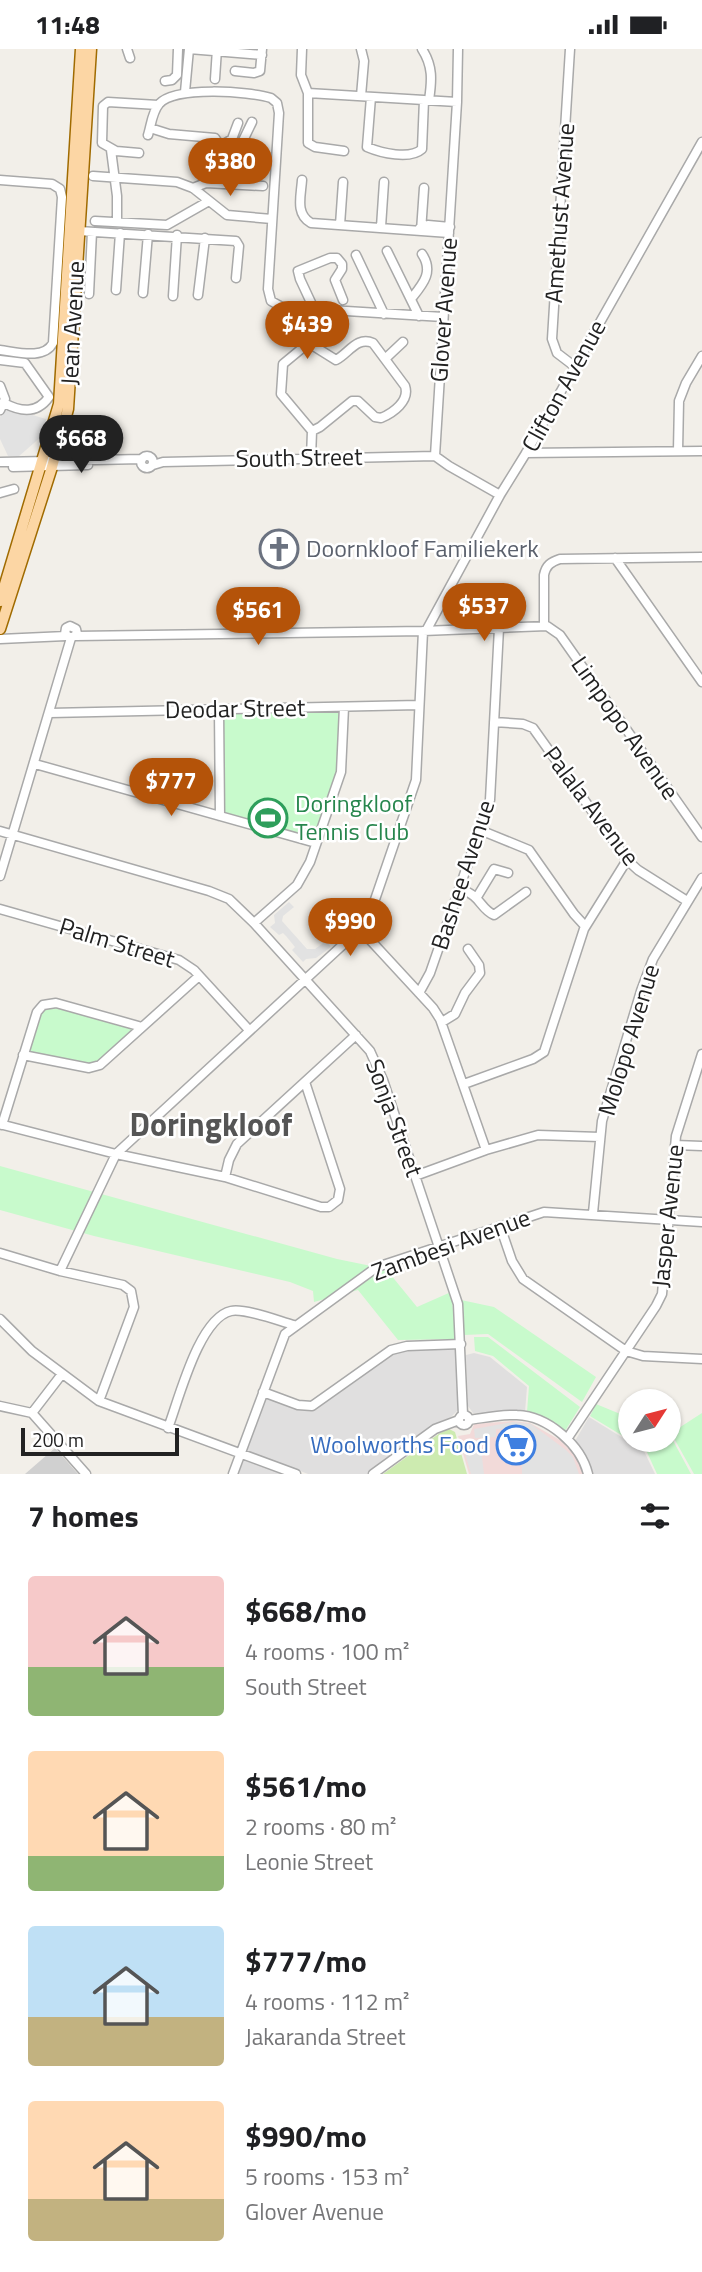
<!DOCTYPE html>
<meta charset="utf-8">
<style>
:root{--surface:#fff;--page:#f6f6f6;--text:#202124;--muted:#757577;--accent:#b45309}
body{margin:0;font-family:"Titillium Web",sans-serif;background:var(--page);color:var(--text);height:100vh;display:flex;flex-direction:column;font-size:26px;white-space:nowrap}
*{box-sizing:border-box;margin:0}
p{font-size:23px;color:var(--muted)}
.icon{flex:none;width:38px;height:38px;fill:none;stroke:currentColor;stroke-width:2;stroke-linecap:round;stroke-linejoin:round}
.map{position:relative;height:1425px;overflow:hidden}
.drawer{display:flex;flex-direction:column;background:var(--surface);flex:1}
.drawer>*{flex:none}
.needle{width:46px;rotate:54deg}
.controls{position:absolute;left:618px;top:1340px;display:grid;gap:14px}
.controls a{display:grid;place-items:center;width:63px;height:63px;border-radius:50%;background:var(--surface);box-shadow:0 2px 5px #0004;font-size:35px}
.scale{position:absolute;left:21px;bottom:18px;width:158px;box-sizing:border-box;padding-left:7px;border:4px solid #222;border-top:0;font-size:19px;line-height:24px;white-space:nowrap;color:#222;-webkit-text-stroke:5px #fff;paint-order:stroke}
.price{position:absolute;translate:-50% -60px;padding:0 16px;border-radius:24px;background:var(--accent);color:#fff;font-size:23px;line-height:46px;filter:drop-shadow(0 2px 4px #0008)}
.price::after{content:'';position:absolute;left:50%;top:42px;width:21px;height:16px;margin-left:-10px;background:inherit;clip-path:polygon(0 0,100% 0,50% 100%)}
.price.active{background:#222;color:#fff}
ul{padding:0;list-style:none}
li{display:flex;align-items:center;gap:21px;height:175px;padding:0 28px}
li span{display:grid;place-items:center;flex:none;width:196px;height:140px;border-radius:7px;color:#555}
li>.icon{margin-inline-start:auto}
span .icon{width:84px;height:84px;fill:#fffc;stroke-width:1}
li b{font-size:30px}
h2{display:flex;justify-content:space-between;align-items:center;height:84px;padding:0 28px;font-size:30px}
.status{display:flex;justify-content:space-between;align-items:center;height:49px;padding:0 35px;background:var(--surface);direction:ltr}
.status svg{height:19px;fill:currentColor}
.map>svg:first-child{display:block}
.residential{fill:#e0dfdf}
.commercial{fill:#f2dad9}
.religious{fill:#d0d0d0}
.grass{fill:#cdebb0}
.park{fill:#c8facc}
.parking{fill:#e2e2e2}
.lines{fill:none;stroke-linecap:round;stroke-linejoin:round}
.minor-casing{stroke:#a9a9a9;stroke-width:11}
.major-casing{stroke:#a06b00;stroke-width:13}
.minor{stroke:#fff;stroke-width:8}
.major{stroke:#fcd6a4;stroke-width:10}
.labels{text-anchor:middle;stroke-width:5;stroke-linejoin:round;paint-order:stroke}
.street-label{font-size:24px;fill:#222;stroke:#fff}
.worship-label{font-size:24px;fill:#5b616d;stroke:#fff;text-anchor:start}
.leisure-label{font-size:24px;fill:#27864d;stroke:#fff;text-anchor:start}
.shop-label{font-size:24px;fill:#366cbe;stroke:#fff;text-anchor:end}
.district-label{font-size:32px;font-weight:bold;fill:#555;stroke:#fff}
</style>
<div class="status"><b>11:48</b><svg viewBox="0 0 49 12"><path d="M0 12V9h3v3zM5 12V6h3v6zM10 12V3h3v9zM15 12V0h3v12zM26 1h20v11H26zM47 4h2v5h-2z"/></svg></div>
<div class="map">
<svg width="702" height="1425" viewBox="0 0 702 1425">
<rect width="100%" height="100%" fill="#f2efe9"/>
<path class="residential" d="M459 1299V1360L451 1368 434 1375 367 1425H308L245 1401 265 1348 294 1360 315 1361 398 1302Z
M474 1304 490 1308 527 1338 525 1363 473 1364 468 1357 466 1306Z
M589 1368 644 1402 655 1425H591L588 1411 575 1392Z
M244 1411 282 1425H238Z"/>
<path class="commercial" d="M512 1372 530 1374 560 1391 576 1407 583 1425H469L458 1387 470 1385 474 1375Z"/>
<path class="religious" d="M55 1399 78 1425H25Z"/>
<path class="grass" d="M449 1380 455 1383 467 1425H383L440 1384Z"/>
<path class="park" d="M259 661 342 663 340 722 317 789 223 767 221 662Z
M44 953 139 979 106 1011 88 1018 25 1005Z
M0 1117 337 1210 386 1220 417 1258 451 1243 456 1290 398 1291 358 1241 314 1253 313 1242 290 1233 94 1187 0 1161Z
M461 1251 494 1258 596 1328 582 1353 488 1285 464 1286Z
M474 1288H488L580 1358 565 1382 527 1363 529 1337 493 1307 475 1302Z
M596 1355 630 1369V1391H668L669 1384 691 1425H657L646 1401 590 1367Z
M702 1364V1425H694L671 1384Z"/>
<path class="parking" d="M5 358 46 370 42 387 18 408 8 407 0 390V368Z
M289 853 294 858 283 867 282 872 307 900H315L326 892 331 898 316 909 306 910 303 913 292 901 295 898 286 887 283 884 279 886 270 878 275 874 274 866Z
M513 1373 531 1375 566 1401 573 1408 579 1425H522L521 1378 496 1380V1388L475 1389 474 1380Z
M480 1391 484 1425H471L462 1394Z"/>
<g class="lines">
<defs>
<path id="minor" d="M127 0 130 9
M189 0 262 6
M302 0 301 26 308 44
M361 0 364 12 361 47
M422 0C433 17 432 31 429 51
M458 0 457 53 435 407 449 417 500 446
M570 0 552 290 557 304 574 317
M235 22 254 24 260 22 262 0
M215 30 217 0
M165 32 172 31 177 26 178 0
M185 43 189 0
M308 44 457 53
M308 44V94L315 98 344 102
M371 48 367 98C381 104 410 111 422 100L424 51
M150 79 169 85 215 89 225 104 230 106 239 100 252 73
M148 86C151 77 152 63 159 55 174 37 249 42 271 49L277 54 279 64 268 240 271 252 282 258 443 268
M221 97 232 90 238 74
M111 101 117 147V173
M139 104 116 102 102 94 103 57 108 53 158 56
M93 127 177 133 193 139 227 166 272 170
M0 131 52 135 60 140 62 148 53 294C44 311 17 303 0 301
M302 131C301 147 295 165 311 174L449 184
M193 139 206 134 263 137
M95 172 167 176 209 152
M340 176 343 133
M381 178 384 133
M420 179 428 176 450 178
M79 182 236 192 239 197 236 229
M421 182 424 139
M387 202 419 267
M356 206 384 265
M116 241 120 184
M143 244 148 185
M89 245 92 183
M198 246 205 189
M173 247 177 186
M411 250C423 235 434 223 422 205
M314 260 300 230 298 222 330 209H337L342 215V220L335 231 343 251
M386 309 403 293
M0 311 25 314 49 348C37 365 21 363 4 354
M0 337 5 350 0 361
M678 402 679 352 686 334 702 307
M526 404 702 402
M141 413a6 6 0 1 1 12 0a6 6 0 1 1-12 0Z
M311 409 312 382 281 345 283 315 306 296H312L336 311C349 304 357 287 373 294L405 337C410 352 393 364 381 369L375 368 358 352H352L320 378 312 382
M0 413 142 410
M153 416 163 413 435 407
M13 418 88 416
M0 444 14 440
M615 509 702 633
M544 577V526C546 516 551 513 560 510L702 508
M426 582 500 446 526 404 702 93
M76 587 423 582 547 577 560 586 702 788
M0 590 66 587
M219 661 220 767
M50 664 419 656
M494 673 523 675 533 679 627 811 638 821 687 852
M35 715 316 794
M480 781 529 801 574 865 585 877
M0 782 209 842 229 850 254 874 370 1002 383 1031 458 1255 463 1366
M0 827 71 589 77 585 76 580 70 577 66 579 65 585 71 589
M460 840C482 847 479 859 494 866L526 843
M477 848 494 820 508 824
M0 860 179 911 194 921 249 981
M254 874 297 836 310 813 341 723 344 658
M360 880 433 959 440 970 486 1101
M419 944 430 924 490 751 499 579
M442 973 455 965 465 944 480 924 479 916 468 900
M23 1006 89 1019 100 1016 199 927
M464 1035 533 1010 544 1003 584 880 627 811
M0 1075 116 1105 225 1128 321 1158H329L338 1151 340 1140 305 1033
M2 1076 37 963 43 956 56 954 142 978
M675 1096 702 1097
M415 1127 486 1101 538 1086 600 1088
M225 1128 229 1111 237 1095 356 986
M593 1164 602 1072 641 942 653 910 702 829
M500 1177 512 1212 523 1230 626 1302 643 1307 702 1310
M0 1204 60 1222 123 1236 131 1242 134 1258 99 1352
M60 1222 116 1105 360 880 369 868 416 731 423 582
M0 1270 32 1302 99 1352 296 1425
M263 1343 298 1356 312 1357 391 1301 407 1297 461 1295
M0 1357 32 1364 86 1425
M32 1364 62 1325
M459 1371a5 5 0 1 1 10 0a5 5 0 1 1-10 0Z
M469 1371C484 1369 501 1365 517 1366 548 1367 581 1396 588 1425
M168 1379C179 1350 199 1269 231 1262 245 1259 279 1272 294 1276
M567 1390 656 1257 662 1245 676 1087 702 1005
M233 1425 285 1285 377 1218 544 1163 702 1173
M373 1425 435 1380 459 1371"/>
<path id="major" d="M0 552 59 355 81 0
M0 580 52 418 68 360 91 0"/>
</defs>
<use href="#minor" class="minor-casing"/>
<use href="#major" class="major-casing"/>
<use href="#minor" class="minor"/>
<use href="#major" class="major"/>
</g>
<defs>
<symbol id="church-ring" viewBox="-11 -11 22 22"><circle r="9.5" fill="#fff" stroke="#6b7280" stroke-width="1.5"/><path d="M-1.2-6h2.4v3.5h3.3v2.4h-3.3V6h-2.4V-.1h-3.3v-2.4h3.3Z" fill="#6b7280"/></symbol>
<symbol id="stadium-ring" viewBox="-11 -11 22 22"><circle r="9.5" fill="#fff" stroke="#2e9e5b" stroke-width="1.5"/><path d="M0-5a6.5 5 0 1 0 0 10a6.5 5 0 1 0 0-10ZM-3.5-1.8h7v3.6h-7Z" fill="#2e9e5b"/></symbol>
<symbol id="supermarket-ring" viewBox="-11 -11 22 22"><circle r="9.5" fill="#fff" stroke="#3f7fe0" stroke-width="1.5"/><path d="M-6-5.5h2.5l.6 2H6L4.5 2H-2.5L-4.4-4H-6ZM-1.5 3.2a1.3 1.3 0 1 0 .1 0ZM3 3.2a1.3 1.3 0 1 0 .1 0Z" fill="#3f7fe0"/></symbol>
</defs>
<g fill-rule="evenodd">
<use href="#church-ring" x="257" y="478" width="44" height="44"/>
<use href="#stadium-ring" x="246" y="747" width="44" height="44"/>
<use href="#supermarket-ring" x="494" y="1374" width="44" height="44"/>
</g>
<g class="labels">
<g class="street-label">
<text transform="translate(560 164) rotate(-86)" y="8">Amethust Avenue</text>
<text transform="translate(444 261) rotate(-86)" y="8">Glover Avenue</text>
<text transform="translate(73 274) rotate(-87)" y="8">Jean Avenue</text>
<text transform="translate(564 337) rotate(-61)" y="8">Clifton Avenue</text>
<text transform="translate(299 409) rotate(-1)" y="8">South Street</text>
<text transform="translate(235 660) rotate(-1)" y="8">Deodar Street</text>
<text transform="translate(625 679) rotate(55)" y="8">Limpopo Avenue</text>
<text transform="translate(591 757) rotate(53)" y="8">Palala Avenue</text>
<text transform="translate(463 826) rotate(-72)" y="8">Bashee Avenue</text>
<text transform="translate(117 894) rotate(17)" y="8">Palm Street</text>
<text transform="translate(629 991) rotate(-73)" y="8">Molopo Avenue</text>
<text transform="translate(394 1069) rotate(70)" y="8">Sonja Street</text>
<text transform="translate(668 1167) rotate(-84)" y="8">Jasper Avenue</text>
<text transform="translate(451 1196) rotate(-20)" y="8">Zambesi Avenue</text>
</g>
<g class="worship-label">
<text x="306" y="508">Doornkloof Familiekerk</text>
</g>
<g class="leisure-label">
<text x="295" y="763">Doringkloof<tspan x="295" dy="28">Tennis Club</tspan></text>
</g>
<g class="shop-label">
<text x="489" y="1404">Woolworths Food</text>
</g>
<g class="district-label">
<text x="211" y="1087">Doringkloof</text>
</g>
</g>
</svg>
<div class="controls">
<a><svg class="needle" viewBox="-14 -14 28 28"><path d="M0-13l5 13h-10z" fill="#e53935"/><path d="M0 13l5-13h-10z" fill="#757577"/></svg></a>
</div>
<div class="scale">200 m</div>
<b class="price" style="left:230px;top:149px">$380</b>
<b class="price" style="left:307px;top:312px">$439</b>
<b class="price active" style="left:81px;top:426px">$668</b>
<b class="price" style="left:484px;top:594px">$537</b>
<b class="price" style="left:258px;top:598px">$561</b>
<b class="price" style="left:171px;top:769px">$777</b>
<b class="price" style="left:350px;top:909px">$990</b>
</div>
<section class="drawer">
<h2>7 homes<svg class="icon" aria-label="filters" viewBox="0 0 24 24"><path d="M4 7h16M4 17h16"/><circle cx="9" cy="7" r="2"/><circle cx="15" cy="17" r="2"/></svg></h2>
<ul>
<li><span style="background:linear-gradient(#f6c9c9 65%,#8fb573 0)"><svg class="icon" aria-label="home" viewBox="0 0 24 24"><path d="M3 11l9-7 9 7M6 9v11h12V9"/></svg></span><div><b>$668/mo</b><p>4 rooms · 100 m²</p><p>South Street</p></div></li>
<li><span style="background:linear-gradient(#ffd9b3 75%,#8fb573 0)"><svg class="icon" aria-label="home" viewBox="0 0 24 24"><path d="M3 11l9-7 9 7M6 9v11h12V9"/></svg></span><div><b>$561/mo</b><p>2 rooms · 80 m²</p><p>Leonie Street</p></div></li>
<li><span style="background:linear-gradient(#bfe0f5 65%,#c2b280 0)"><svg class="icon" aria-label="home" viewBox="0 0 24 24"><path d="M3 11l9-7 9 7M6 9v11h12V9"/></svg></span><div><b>$777/mo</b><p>4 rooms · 112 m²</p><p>Jakaranda Street</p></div></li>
<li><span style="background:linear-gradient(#ffd9b3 70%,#c2b280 0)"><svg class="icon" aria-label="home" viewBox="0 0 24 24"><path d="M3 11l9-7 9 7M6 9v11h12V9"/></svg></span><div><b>$990/mo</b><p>5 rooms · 153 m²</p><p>Glover Avenue</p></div></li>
</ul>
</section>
